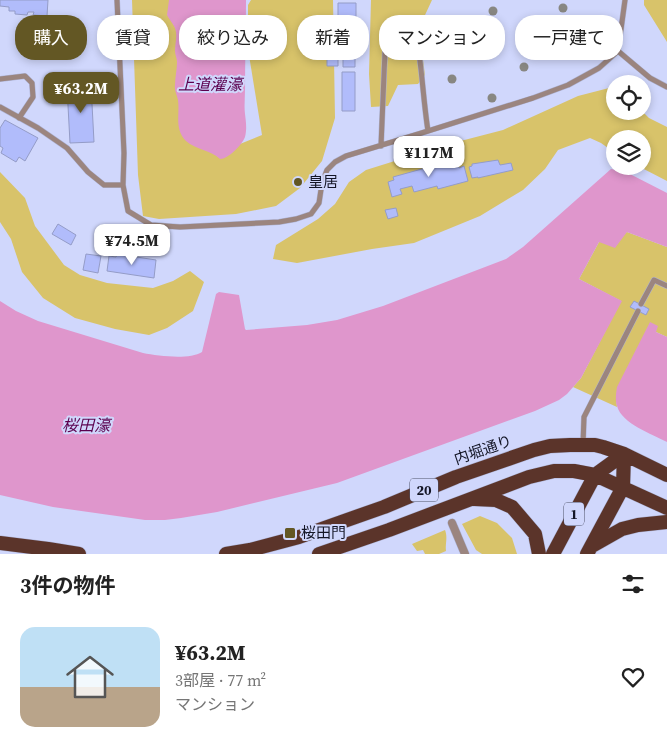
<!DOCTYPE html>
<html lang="ja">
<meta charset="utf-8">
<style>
:root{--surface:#fff;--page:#f2f2f2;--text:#222;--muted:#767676;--line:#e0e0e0;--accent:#635724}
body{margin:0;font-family:"Source Serif 4","Noto Sans JP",serif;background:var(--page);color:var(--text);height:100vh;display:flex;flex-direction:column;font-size:19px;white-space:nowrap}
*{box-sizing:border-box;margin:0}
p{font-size:16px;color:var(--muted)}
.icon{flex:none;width:28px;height:28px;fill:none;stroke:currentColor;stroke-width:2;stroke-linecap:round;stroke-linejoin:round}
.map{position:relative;height:554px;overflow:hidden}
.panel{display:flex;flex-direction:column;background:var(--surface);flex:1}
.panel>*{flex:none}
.hud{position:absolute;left:15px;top:15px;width:638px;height:45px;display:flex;gap:10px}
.tools{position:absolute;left:606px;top:75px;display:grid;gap:10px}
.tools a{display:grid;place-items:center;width:45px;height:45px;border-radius:50%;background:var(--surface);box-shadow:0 2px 8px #0003;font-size:25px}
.price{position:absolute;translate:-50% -42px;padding:0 11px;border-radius:10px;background:#fff;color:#222;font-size:16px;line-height:32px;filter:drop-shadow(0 1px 2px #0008)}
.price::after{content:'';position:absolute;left:50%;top:30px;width:15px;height:11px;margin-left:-8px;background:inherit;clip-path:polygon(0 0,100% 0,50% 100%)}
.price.selected{background:var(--accent);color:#fff}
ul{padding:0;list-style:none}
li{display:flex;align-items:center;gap:15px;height:125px;padding:0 20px}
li+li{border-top:1px solid var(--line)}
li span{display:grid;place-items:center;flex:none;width:140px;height:100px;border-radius:15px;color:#555}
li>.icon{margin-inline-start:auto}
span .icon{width:60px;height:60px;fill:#fffc;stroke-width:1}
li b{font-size:21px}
h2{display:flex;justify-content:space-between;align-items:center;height:60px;padding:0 20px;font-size:21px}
.pill{padding:0 18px;border-radius:20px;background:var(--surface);box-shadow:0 2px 8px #0003;font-size:18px;line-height:45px}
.pill.selected{background:var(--accent);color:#fff}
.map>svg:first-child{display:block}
.green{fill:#d8c36a}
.water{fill:#df96cc}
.building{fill:#b1bcfb;stroke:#949cc7}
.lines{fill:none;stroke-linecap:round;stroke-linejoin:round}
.service-casing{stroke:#aeb4d5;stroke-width:6}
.pedestrian-casing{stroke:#aeb4d5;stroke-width:9}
.trunk-casing{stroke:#aeb4d5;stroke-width:15}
.service{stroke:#9b857f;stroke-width:5}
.pedestrian{stroke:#9b857f;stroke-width:8}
.trunk{stroke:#5b342a;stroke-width:14}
.tree{fill:#888782}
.poi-dot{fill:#635724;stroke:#d0d7fc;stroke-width:2}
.labels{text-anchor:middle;stroke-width:4;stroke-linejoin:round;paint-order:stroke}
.shield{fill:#d0d7fc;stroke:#4c5066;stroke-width:1}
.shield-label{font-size:14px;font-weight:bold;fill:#141626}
.poi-label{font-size:15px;fill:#141626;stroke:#d0d7fc;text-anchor:start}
.street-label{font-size:15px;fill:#141626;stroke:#d0d7fc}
.water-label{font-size:16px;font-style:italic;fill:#5b004e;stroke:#d0d7fc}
</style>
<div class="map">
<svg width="667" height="554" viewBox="0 0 667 554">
<rect width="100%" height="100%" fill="#d0d7fc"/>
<path class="green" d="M132 0H185L230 148 262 135 248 49V5L251 0H333L335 118 322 161 300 188 276 206 236 214 159 219 143 216 138 175Z
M371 0H432L419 28 425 75 418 84 398 85 388 106 371 107 369 74Z
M644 0H667V42L644 5Z
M616 81 619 84H615V111H642L649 118 667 127V181L638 166H642V139H615V153L601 143 590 138 558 150 545 169 523 190 480 216 414 243 372 249 297 263 273 259 276 245 318 219 335 204 349 182 366 170 449 144 503 130 578 96 609 88Z
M0 172 25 198 35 226 64 265 80 275 107 283 153 288 173 281 190 271 204 282 193 311 167 328 149 335 115 329 75 318 43 298 22 272 11 239 0 222Z
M627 232 667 247V337L656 332 616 398 617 407 573 387 581 378 621 301 579 279 599 242Z
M480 516 497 523 512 538 517 554H482L476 550 462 524Z
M445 530C448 538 445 543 446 551L439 554H425L423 550 417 551 412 544Z"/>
<path class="water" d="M169 0H246C246 30 245 60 245 90 245 98 244 106 245 114 246 122 247 129 245 137 242 145 228 159 220 159 211 150 196 150 186 141 174 129 180 114 178 100 177 95 174 90 175 85 175 77 177 70 177 62 177 58 175 55 175 51 175 44 177 38 176 32 175 25 170 21 167 15Z
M611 169 626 172 667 193V247L627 232 615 248 599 242 579 279 622 301 581 378 567 394 559 400 535 411 337 483 217 512 181 518 165 520H145L131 518 53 507 0 495V301L16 311 38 321 143 353C159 356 189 360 202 352L216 294 219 292 239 295 245 329 246 330 307 325 337 320 383 306 506 259 523 247Z
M650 322 658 326 656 332 667 337V442C652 434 622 424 617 406 615 400 616 393 617 387Z"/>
<path class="building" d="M0 0H48L47 16 33 15 34 12H28L27 15 15 14V11H9V7L0 6Z
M338 3H356V44H338Z
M327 38H338V66H327Z
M343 47H355V67H343Z
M342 72H355V111H342Z
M91 85 94 142 70 143 67 87Z
M5 120 38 138 25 161 19 157 16 162 1 153 3 148 0 146V128Z
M498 160 500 165 511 163 513 170 478 178V177L472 178 469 167 472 166V164Z
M447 162 448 166 458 163 459 168 464 166 468 181 438 189 437 186 414 192 412 186 400 189 402 194 392 197 388 182 394 180 393 177Z
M396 208 398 216 388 219 385 210Z
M58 224 76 235 71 245 52 234Z
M86 254 101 256 98 273 83 270Z
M117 254 156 260 154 278 107 271 109 256 116 257Z
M634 301 649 309 646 315 630 307Z"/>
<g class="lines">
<defs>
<path id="service" d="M117 0 124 153 123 185 128 211 151 225 180 227 279 222 296 219 311 214 319 203 322 183 327 170 335 162 346 156 428 131 533 98 568 85 599 68 618 51
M625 0 618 51 650 78 667 87
M0 79 25 76 32 83 33 97 19 118
M0 107 38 128 67 148 88 172 104 185H123
M381 146 385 51 388 39 392 30C403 26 407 27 416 34 422 66 423 99 428 131
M641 304 654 280 667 286
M583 444 584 417 638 311"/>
<path id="pedestrian" d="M452 523 465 554"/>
<path id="trunk" d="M475 499 496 500 512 507 535 534 539 554
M0 543 48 549 79 554
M592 546 622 529 638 525 667 522
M226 554 250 550 299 537 384 507 456 477 534 450 550 446 570 445H595L603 447 624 454 667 475
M319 554 389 530 529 477 554 471H574L595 475 667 508
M553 554 595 475 624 454
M587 554 623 487 624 454"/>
</defs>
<use href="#service" class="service-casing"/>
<use href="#pedestrian" class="pedestrian-casing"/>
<use href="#trunk" class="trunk-casing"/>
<use href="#service" class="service"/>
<use href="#pedestrian" class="pedestrian"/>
<use href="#trunk" class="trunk"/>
</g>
<g class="tree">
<circle cx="563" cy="8" r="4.5"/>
<circle cx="493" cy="11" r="4.5"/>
<circle cx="524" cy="67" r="4.5"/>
<circle cx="452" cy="79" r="4.5"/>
<circle cx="492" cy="98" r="4.5"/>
</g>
<g class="poi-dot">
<circle cx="298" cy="182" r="5"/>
<rect x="284" y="527" width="12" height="12" rx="2.5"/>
</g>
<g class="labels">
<g class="shield">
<rect x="410" y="478.5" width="28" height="23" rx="4"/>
<rect x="564" y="502.5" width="20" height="23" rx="4"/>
</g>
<g class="shield-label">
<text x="424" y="495">20</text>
<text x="574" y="519">1</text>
</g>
<g class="poi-label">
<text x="308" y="187">皇居</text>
<text x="301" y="538">桜田門</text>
</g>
<g class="street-label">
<text transform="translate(483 450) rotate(-19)" y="5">内堀通り</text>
</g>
<g class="water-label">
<text x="210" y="90">上道灌濠</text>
<text x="86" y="431">桜田濠</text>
</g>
</g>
</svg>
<div class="tools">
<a><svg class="icon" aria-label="locate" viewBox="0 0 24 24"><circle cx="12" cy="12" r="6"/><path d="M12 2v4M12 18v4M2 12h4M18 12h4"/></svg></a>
<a><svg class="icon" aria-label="layers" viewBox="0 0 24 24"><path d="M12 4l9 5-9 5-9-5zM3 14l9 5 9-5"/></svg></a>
</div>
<b class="price selected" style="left:81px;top:114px">¥63.2M</b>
<b class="price" style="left:429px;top:178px">¥117M</b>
<b class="price" style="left:132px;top:266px">¥74.5M</b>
<div class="hud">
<a class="pill selected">購入</a>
<a class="pill">賃貸</a>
<a class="pill">絞り込み</a>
<a class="pill">新着</a>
<a class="pill">マンション</a>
<a class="pill">一戸建て</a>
</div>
</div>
<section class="panel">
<h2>3件の物件<svg class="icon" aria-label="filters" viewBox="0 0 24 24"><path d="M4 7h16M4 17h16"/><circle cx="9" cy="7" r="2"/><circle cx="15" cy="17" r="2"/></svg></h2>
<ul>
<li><span style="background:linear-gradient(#bfe0f5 60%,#b9a48a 0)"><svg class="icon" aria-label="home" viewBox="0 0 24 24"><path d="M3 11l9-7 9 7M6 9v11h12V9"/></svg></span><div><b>¥63.2M</b><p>3部屋 · 77 m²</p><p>マンション</p></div><svg class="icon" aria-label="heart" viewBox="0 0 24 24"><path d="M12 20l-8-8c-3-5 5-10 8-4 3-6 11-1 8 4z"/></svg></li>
</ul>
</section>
